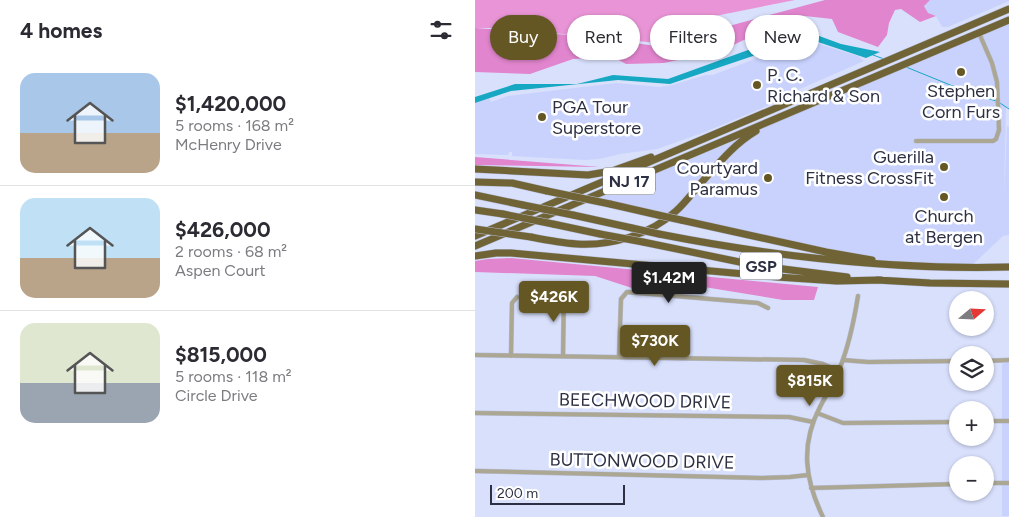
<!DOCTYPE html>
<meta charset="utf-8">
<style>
:root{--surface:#fff;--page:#f7f7f7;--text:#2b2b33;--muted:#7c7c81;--line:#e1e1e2;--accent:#645724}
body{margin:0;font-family:Figtree,sans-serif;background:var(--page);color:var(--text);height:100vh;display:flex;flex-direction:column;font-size:19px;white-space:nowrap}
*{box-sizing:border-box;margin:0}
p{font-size:16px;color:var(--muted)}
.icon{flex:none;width:28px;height:28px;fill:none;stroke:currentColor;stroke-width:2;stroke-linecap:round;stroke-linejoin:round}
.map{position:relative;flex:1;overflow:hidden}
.sheet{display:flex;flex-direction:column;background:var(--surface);width:475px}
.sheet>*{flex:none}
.guide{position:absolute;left:15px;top:15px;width:444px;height:45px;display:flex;gap:10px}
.needle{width:32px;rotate:71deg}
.controls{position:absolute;left:474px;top:291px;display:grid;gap:10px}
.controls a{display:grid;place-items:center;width:45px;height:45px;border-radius:50%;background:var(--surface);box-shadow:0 1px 4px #0004;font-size:25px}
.scale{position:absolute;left:15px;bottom:12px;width:135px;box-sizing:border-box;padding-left:5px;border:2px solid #2c3042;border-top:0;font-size:14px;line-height:18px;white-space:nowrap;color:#2c3042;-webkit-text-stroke:4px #fff;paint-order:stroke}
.price{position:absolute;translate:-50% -42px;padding:0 11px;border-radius:5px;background:var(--accent);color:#fff;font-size:16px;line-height:32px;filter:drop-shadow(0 1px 2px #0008)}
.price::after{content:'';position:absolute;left:50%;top:30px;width:15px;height:11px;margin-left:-8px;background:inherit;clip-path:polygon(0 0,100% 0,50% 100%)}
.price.current{background:#222;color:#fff}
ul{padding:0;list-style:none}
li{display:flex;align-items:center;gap:15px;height:125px;padding:0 20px}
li+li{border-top:1px solid var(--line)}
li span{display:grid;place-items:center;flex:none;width:140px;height:100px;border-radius:15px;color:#555}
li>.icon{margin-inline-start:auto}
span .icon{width:60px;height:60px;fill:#fffc;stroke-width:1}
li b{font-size:21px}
h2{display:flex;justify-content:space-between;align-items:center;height:60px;padding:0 20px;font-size:21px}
.pill{padding:0 18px;border-radius:22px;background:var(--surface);box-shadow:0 1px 4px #0004;font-size:18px;line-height:45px}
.pill.current{background:var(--accent);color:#fff}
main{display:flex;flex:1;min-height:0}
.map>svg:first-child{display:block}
.built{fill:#c8d2fd}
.green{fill:#e994d6}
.forest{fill:#e185ce}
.water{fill:#16a8c2}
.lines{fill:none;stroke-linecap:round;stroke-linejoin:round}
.stream{stroke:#16a8c2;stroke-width:1}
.street-casing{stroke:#b6bdd7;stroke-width:5}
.highway-casing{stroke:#b6bdd7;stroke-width:8}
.street{stroke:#aca792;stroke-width:4}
.highway{stroke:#706436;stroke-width:7}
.highway-bridge-casing{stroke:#b6bdd7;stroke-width:8;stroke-linecap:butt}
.highway-bridge{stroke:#706436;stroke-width:7}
.poi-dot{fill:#645724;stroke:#fff;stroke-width:2}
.labels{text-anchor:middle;stroke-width:5;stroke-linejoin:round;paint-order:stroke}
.shield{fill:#fff;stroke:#6b6e7b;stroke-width:1}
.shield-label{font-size:16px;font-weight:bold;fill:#2c3042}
.poi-label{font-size:18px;fill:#2c3042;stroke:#fff;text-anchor:start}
.street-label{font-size:18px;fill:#2c3042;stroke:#fff}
</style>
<main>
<section class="sheet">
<h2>4 homes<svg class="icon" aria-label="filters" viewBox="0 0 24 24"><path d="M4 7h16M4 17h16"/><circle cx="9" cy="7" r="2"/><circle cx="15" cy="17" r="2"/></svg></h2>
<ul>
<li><span style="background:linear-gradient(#a9c7e8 60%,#b9a48a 0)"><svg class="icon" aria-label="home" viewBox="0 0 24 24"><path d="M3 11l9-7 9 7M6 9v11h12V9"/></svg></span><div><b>$1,420,000</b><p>5 rooms · 168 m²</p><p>McHenry Drive</p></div></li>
<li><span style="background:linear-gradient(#bfe0f5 60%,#b9a48a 0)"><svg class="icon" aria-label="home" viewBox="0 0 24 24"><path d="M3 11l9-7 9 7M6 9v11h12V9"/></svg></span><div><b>$426,000</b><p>2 rooms · 68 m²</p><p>Aspen Court</p></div></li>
<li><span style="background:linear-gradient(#dfe7d0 60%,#9aa5b1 0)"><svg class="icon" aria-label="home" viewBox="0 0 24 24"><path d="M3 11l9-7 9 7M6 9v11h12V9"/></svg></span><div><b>$815,000</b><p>5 rooms · 118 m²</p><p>Circle Drive</p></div></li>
</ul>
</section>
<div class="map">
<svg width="534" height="517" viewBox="0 0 534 517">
<rect width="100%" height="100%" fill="#d9e0fc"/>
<path class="built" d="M455 0H534V1L473 27H467L461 16 452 13 449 5Z
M534 20V109L531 106 529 197 532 126 534 127V235L528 236 494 268 437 266 368 255 114 197Z
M330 42 344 44 383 56 389 61 309 96 299 103 230 132 182 149 145 154 124 159 110 160 37 156V152H34L33 155 0 154V103L14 98 16 102 33 96 141 83 185 87 197 85 231 75H238L306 49Z
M534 361V516H527V364Z"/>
<path class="green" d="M0 0H320L235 17 183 43 24 28H0Z"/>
<path class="forest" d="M350 0H455L449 6 453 13 461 16 445 22 426 9 420 10 414 23 412 35 403 47 363 32 357 19 321 15 248 50 189 63 151 64 138 57 98 59 55 74 0 72V28L122 37 180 46Z
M0 157 125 167 0 165Z
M36 258 343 287 339 300H308L223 286 157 288 120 276 0 272V261L13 259Z"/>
<path class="water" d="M328 30 366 44 405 52 391 58 331 38 195 84 143 80 36 91 0 103V97L40 84H102L138 75 193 79Z"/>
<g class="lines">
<path class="stream" d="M398 55 409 59
M431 67 490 91 521 101
M525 103 534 109"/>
<defs>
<path id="street" d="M441 141H518L521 139 524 130 522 82 517 63 504 33
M0 355 329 360 348 364 364 371
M36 356 37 303 42 297
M88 356 89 291
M144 357 146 299 152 292 283 303 293 308
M368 360 393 362 482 361
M510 361 534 360
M0 413 314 417 338 422
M342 413 368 423 482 422
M510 421H534
M0 471 287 478 315 477 333 475
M510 483H534
M336 488 482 484
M348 517C330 480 325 445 345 407 351 395 359 383 364 370 374 346 379 321 383 296"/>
<path id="highway" d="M0 169 113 175 137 171 176 157
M0 182 37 183 72 191
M0 195 48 205
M135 204 183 215
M0 210 28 214
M98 215 157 228
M206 220 351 252 397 260
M78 224 125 234
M184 234C301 257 415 270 534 267
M0 236 534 9
M56 237C71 240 86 243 102 244 136 246 175 235 201 211 210 203 218 192 226 183 243 164 259 144 281 131
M168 242 284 266 372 277
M0 246 534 20
M0 256 21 253H36L302 277 362 281 406 280
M402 280 455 283 534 284"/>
</defs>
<use href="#street" class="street-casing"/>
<use href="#highway" class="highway-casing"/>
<use href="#street" class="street"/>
<use href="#highway" class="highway"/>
<defs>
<path id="highway-bridge" d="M72 191 135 204
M48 205 98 215
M28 214 78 224
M183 215 206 220
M157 228 184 234
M0 229 56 237
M125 234 168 242"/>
</defs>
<use href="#highway-bridge" class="highway-bridge-casing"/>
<use href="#highway-bridge" class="highway-bridge"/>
</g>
<g class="poi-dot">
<circle cx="486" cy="72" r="5"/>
<circle cx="282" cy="85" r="5"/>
<circle cx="67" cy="117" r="5"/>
<circle cx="469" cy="167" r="5"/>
<circle cx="293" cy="178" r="5"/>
<circle cx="469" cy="197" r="5"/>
</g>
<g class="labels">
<g class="shield">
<rect x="128" y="167.5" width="52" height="27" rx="4"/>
<rect x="265" y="252.5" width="42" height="27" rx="4"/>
</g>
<g class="shield-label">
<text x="154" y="187">NJ 17</text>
<text x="286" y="272">GSP</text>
</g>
<g class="poi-label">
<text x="292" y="81">P. C.<tspan x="292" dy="21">Richard &amp; Son</tspan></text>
<text x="486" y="97" text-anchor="middle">Stephen<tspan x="486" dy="21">Corn Furs</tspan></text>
<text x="77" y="113">PGA Tour<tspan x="77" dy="21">Superstore</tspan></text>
<text x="459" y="163" text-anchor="end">Guerilla<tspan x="459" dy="21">Fitness CrossFit</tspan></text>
<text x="283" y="174" text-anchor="end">Courtyard<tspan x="283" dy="21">Paramus</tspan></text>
<text x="469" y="222" text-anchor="middle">Church<tspan x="469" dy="21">at Bergen</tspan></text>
</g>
<g class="street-label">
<text transform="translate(170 401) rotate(1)" y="6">BEECHWOOD DRIVE</text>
<text transform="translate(167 461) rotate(1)" y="6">BUTTONWOOD DRIVE</text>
</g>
</g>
</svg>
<div class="controls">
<a><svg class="needle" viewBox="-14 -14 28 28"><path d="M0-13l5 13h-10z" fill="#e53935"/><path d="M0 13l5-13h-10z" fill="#7c7c81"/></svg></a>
<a><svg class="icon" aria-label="layers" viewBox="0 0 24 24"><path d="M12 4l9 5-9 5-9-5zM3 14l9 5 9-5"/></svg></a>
<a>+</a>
<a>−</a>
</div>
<div class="scale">200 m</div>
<b class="price current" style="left:194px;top:304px">$1.42M</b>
<b class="price" style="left:79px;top:323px">$426K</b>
<b class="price" style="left:180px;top:367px">$730K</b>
<b class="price" style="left:335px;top:407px">$815K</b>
<div class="guide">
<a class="pill current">Buy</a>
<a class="pill">Rent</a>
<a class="pill">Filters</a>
<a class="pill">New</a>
</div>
</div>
</main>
